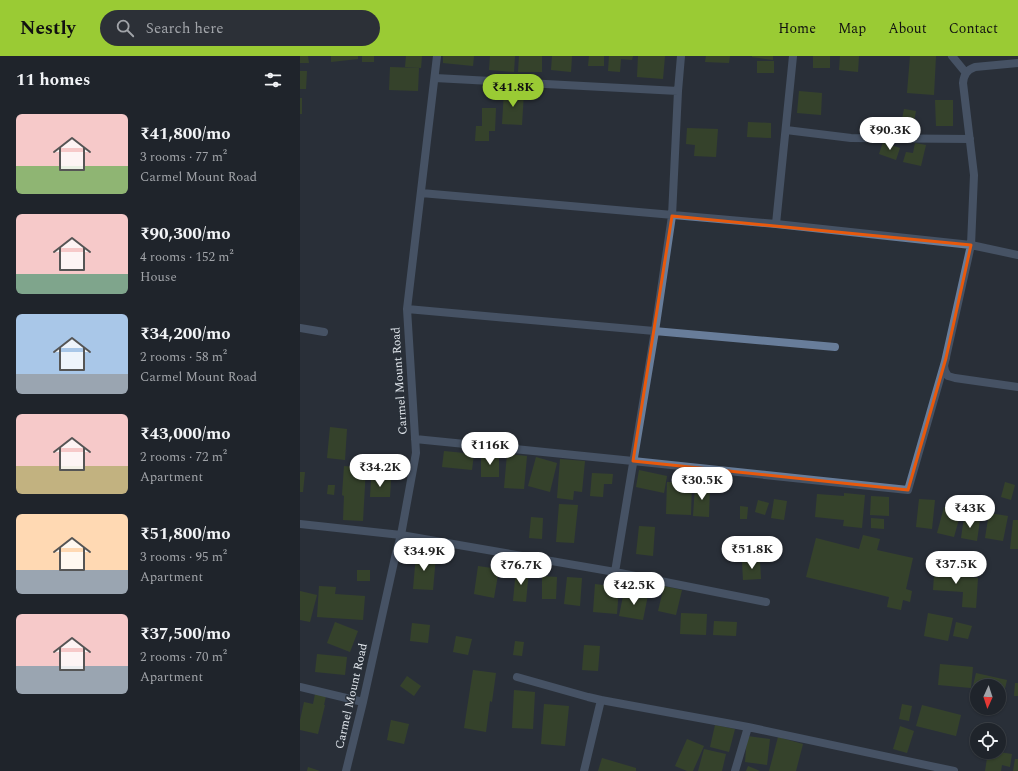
<!DOCTYPE html>
<meta charset="utf-8">
<style>
:root{--surface:#1f242b;--page:#2c3037;--text:#f1f3f6;--muted:#a1a4a9;--line:#3c4147;--accent:#9acb34}
body{margin:0;font-family:Spectral,serif;background:var(--page);color:var(--text);height:100vh;display:flex;flex-direction:column;font-size:15px;white-space:nowrap}
*{box-sizing:border-box;margin:0}
p{font-size:13px;color:var(--muted)}
.icon{flex:none;width:22px;height:22px;fill:none;stroke:currentColor;stroke-width:2;stroke-linecap:round;stroke-linejoin:round}
.map{position:relative;flex:1;overflow:hidden}
.drawer{display:flex;flex-direction:column;background:var(--surface);width:300px}
.drawer>*{flex:none}
.needle{width:26px;rotate:183deg}
.controls{position:absolute;left:670px;top:623px;display:grid;gap:8px}
.controls a{display:grid;place-items:center;width:36px;height:36px;border-radius:50%;background:var(--surface);box-shadow:0 1px 3px #0004,0 0 0 1px var(--line);font-size:20px}
.price{position:absolute;translate:-50% -34px;padding:0 9px;border-radius:14px;background:#fff;color:#222;font-size:13px;line-height:26px;filter:drop-shadow(0 1px 2px #0008)}
.price::after{content:'';position:absolute;left:50%;top:24px;width:12px;height:9px;margin-left:-6px;background:inherit;clip-path:polygon(0 0,100% 0,50% 100%)}
.price.selected{background:var(--accent);color:#111}
ul{padding:0;list-style:none}
li{display:flex;align-items:center;gap:12px;height:100px;padding:0 16px}
li span{display:grid;place-items:center;flex:none;width:112px;height:80px;border-radius:6px;color:#555}
li>.icon{margin-inline-start:auto}
span .icon{width:48px;height:48px;fill:#fffc;stroke-width:1}
li b{font-size:17px}
h2{display:flex;justify-content:space-between;align-items:center;height:48px;padding:0 16px;font-size:17px}
header{display:flex;align-items:center;gap:24px;box-sizing:border-box;height:56px;padding:0 20px;background:var(--accent);color:#111}
header strong{font-size:19px}
nav{display:flex;gap:22px;margin-inline-start:auto;font-size:14px}
.search{width:280px;height:36px;background:var(--page);display:flex;align-items:center;gap:10px;box-sizing:border-box;padding:0 14px;border-radius:22px;color:var(--muted);font-size:15px}
main{display:flex;flex:1;min-height:0}
.map>svg:first-child{display:block}
.building{fill:#44591c}
.lines{fill:none;stroke-linecap:round;stroke-linejoin:round}
.minor{stroke:#687d9a;stroke-width:8}
.marked{fill:none;stroke:#e8590c;stroke-width:3;stroke-linejoin:round}
.labels{text-anchor:middle;stroke-width:3;stroke-linejoin:round;paint-order:stroke}
.street-label{font-size:12px;fill:#e0e5eb;stroke:#293039}
</style>
<header>
<strong>Nestly</strong>
<div class="search"><svg class="icon" aria-label="search" viewBox="0 0 24 24"><circle cx="10" cy="10" r="6"/><path d="M15 15l6 6"/></svg>Search here</div>
<nav><a>Home</a><a>Map</a><a>About</a><a>Contact</a></nav>
</header>
<main>
<section class="drawer">
<h2>11 homes<svg class="icon" aria-label="filters" viewBox="0 0 24 24"><path d="M4 7h16M4 17h16"/><circle cx="9" cy="7" r="2"/><circle cx="15" cy="17" r="2"/></svg></h2>
<ul>
<li><span style="background:linear-gradient(#f6c9c9 65%,#8fb573 0)"><svg class="icon" aria-label="home" viewBox="0 0 24 24"><path d="M3 11l9-7 9 7M6 9v11h12V9"/></svg></span><div><b>₹41,800/mo</b><p>3 rooms · 77 m²</p><p>Carmel Mount Road</p></div></li>
<li><span style="background:linear-gradient(#f6c9c9 75%,#7fa58c 0)"><svg class="icon" aria-label="home" viewBox="0 0 24 24"><path d="M3 11l9-7 9 7M6 9v11h12V9"/></svg></span><div><b>₹90,300/mo</b><p>4 rooms · 152 m²</p><p>House</p></div></li>
<li><span style="background:linear-gradient(#a9c7e8 75%,#9aa5b1 0)"><svg class="icon" aria-label="home" viewBox="0 0 24 24"><path d="M3 11l9-7 9 7M6 9v11h12V9"/></svg></span><div><b>₹34,200/mo</b><p>2 rooms · 58 m²</p><p>Carmel Mount Road</p></div></li>
<li><span style="background:linear-gradient(#f6c9c9 65%,#c2b280 0)"><svg class="icon" aria-label="home" viewBox="0 0 24 24"><path d="M3 11l9-7 9 7M6 9v11h12V9"/></svg></span><div><b>₹43,000/mo</b><p>2 rooms · 72 m²</p><p>Apartment</p></div></li>
<li><span style="background:linear-gradient(#ffd9b3 70%,#9aa5b1 0)"><svg class="icon" aria-label="home" viewBox="0 0 24 24"><path d="M3 11l9-7 9 7M6 9v11h12V9"/></svg></span><div><b>₹51,800/mo</b><p>3 rooms · 95 m²</p><p>Apartment</p></div></li>
<li><span style="background:linear-gradient(#f6c9c9 65%,#9aa5b1 0)"><svg class="icon" aria-label="home" viewBox="0 0 24 24"><path d="M3 11l9-7 9 7M6 9v11h12V9"/></svg></span><div><b>₹37,500/mo</b><p>2 rooms · 70 m²</p><p>Apartment</p></div></li>
</ul>
</section>
<div class="map">
<svg width="718" height="715" viewBox="0 0 718 715">
<rect width="100%" height="100%" fill="#293039"/>
<path class="building" d="M0 0H8L9 7H0Z
M31 0H58V3L31 6Z
M62 0H74V6H62Z
M106 0H122L121 12 105 11Z
M143 0H174L173 10 143 7Z
M190 0H215L214 16 189 14Z
M219 0H242V16H218Z
M252 0H272L271 16 251 14Z
M289 0H304V10H288Z
M309 0H333L332 4 321 3 320 16 308 15Z
M338 0H365L363 23 337 21Z
M406 0H430L429 7 405 6Z
M452 0H473V4L452 1Z
M513 0H530V12H513Z
M540 0H559L558 16 539 14Z
M610 0H636L634 39 607 37Z
M457 5H474V17H457Z
M90 11 119 12 118 35 89 34Z
M0 15H7L6 33H0Z
M204 35 224 36 222 69 202 68Z
M499 35 522 37 521 59 497 57Z
M0 42H2V58H0Z
M635 44H653V70H636Z
M182 52H196L195 75H189V85H175L176 70H182Z
M604 53 616 55 614 66 602 63Z
M448 66 471 67V82L447 81Z
M387 72 418 73 416 101 394 100 395 89 386 88Z
M583 86 600 92 596 104 579 98Z
M615 87 626 89 621 110 603 106 606 96 613 97Z
M30 371 47 373 45 404 27 402Z
M144 395 174 398 172 414 142 411Z
M181 398H199V421H181Z
M207 398 227 400 224 433 204 432Z
M236 401 257 407 250 436 228 430Z
M260 403 285 405 282 436 274 435 273 444 257 442Z
M44 410 66 412 63 465 43 464 44 440 42 439Z
M339 414 367 420 364 437 336 431Z
M0 416H5L3 436H0Z
M292 417 313 418 312 428H304L303 441 290 440Z
M71 423 91 424 90 441H70Z
M367 426H392L391 459 366 458Z
M705 426 715 429 711 444 701 441Z
M28 429H35L34 439 27 438Z
M395 430H410L409 461 393 460Z
M544 437 565 439 562 472 543 470 544 464 515 461 517 438 544 440Z
M571 440 589 441V460L570 459Z
M474 443 487 445 484 464 471 462Z
M619 443 635 444 632 473 616 471Z
M458 444 469 447 465 459 455 456Z
M259 448 278 449 274 487 256 486Z
M440 450 448 451 447 463H440Z
M644 451 661 456 654 481 637 477Z
M689 457 708 460 703 485 685 482Z
M231 461 243 462 242 483 229 482Z
M664 461 680 464 677 485 661 482Z
M571 462 584 463V473L571 472Z
M713 464H718V493H710Z
M339 470 355 471 353 500 336 498Z
M563 479 580 483 577 494 613 502 606 533 612 535 610 546 603 544 601 554 587 551 589 541 506 521 516 482 559 493Z
M116 499 136 500 133 534 113 533Z
M460 505 461 523 443 524 442 506Z
M635 505 647 506 646 519 678 522 676 552 662 551 663 536 633 534Z
M178 510 199 513 194 542 174 538Z
M216 513 229 514 226 546 213 545Z
M57 514H70V525H57Z
M242 520 257 521 256 543H242Z
M267 521 282 522 280 550 264 548Z
M295 528 319 531 317 558 293 556Z
M19 530 36 531 35 538 65 540 63 564 17 561Z
M364 530 382 534 376 559 358 555Z
M0 535 17 539 10 566 0 564Z
M324 535 348 539 343 564 319 560Z
M381 557 407 558 406 579 380 578Z
M628 557 653 562 648 585 624 580Z
M414 565 437 566 436 580 413 579Z
M35 566 58 575 50 596 27 587Z
M656 566 672 570 668 583 653 580Z
M112 567 130 569 128 587 110 585Z
M156 580 172 583 168 599 153 596Z
M215 585 224 586 222 600 213 599Z
M284 589 300 590 298 615 282 614Z
M17 598 47 601 45 619 15 616Z
M640 608 673 611 671 632 638 629Z
M173 614 196 617 192 646 190 645 186 676 164 672Z
M676 617 707 624 703 641 699 640V630H677V635L672 634Z
M107 620 121 630 114 640 100 630Z
M715 627H718V640H714Z
M214 634 235 636 233 673 212 672Z
M15 638 26 640 24 649H25L18 678 0 674V664L4 646 13 648Z
M244 648 269 650 265 690 241 688Z
M602 648 612 650 609 665 599 663Z
M622 649 661 659 656 680 616 670Z
M91 664 109 668 104 688 87 684Z
M415 669 435 673 429 696 410 691Z
M600 670 614 675 607 697 593 693Z
M447 680 470 683 467 709 445 706Z
M478 681 503 688 496 715H469Z
M387 683 404 690 393 715H387L375 710Z
M404 693 426 698 422 715H398Z
M688 696H699L712 698 710 711 702 709 701 715H685Z
M302 702 336 712V715H298Z
M715 703H718V715H713Z
M448 710 460 715H446Z
M8 711 20 715H7Z"/>
<g class="lines">
<path class="minor" d="M652 0 666 17
M718 7 675 11C667 14 664 18 663 27L674 119 671 189 644 310 645 315 648 320 655 322 718 331
M135 22 378 35
M486 74 551 82 670 83
M121 137 476 168 671 189 718 199
M476 168 493 0
M107 253 535 291
M0 272 24 276
M115 383 333 405 608 434 646 302
M0 468 101 479 315 516 466 546
M315 516 355 275 372 160 378 35 381 0
M217 621 288 641 301 644 448 671 654 715
M0 631 63 646
M46 715 63 646 96 497 101 479 116 397 107 253 137 0
M284 715 301 644
M435 715 448 671"/>
</g>
<path d="M0 0H718V715H0ZM372 160 671 189 646 302 608 434 333 405Z" fill="#293039" fill-opacity=".55" fill-rule="evenodd"/>
<path class="marked" d="M372 160 671 189 646 302 608 434 333 405Z"/>
<g class="labels">
<g class="street-label">
<text transform="translate(99 325) rotate(-94)" y="4">Carmel Mount Road</text>
<text transform="translate(51 640) rotate(-77)" y="4">Carmel Mount Road</text>
</g>
</g>
</svg>
<div class="controls">
<a><svg class="needle" viewBox="-14 -14 28 28"><path d="M0-13l5 13h-10z" fill="#e53935"/><path d="M0 13l5-13h-10z" fill="#a1a4a9"/></svg></a>
<a><svg class="icon" aria-label="locate" viewBox="0 0 24 24"><circle cx="12" cy="12" r="6"/><path d="M12 2v4M12 18v4M2 12h4M18 12h4"/></svg></a>
</div>
<b class="price selected" style="left:213px;top:52px">₹41.8K</b>
<b class="price" style="left:590px;top:95px">₹90.3K</b>
<b class="price" style="left:190px;top:410px">₹116K</b>
<b class="price" style="left:80px;top:432px">₹34.2K</b>
<b class="price" style="left:402px;top:445px">₹30.5K</b>
<b class="price" style="left:670px;top:473px">₹43K</b>
<b class="price" style="left:452px;top:514px">₹51.8K</b>
<b class="price" style="left:124px;top:516px">₹34.9K</b>
<b class="price" style="left:656px;top:529px">₹37.5K</b>
<b class="price" style="left:221px;top:530px">₹76.7K</b>
<b class="price" style="left:334px;top:550px">₹42.5K</b>
</div>
</main>
